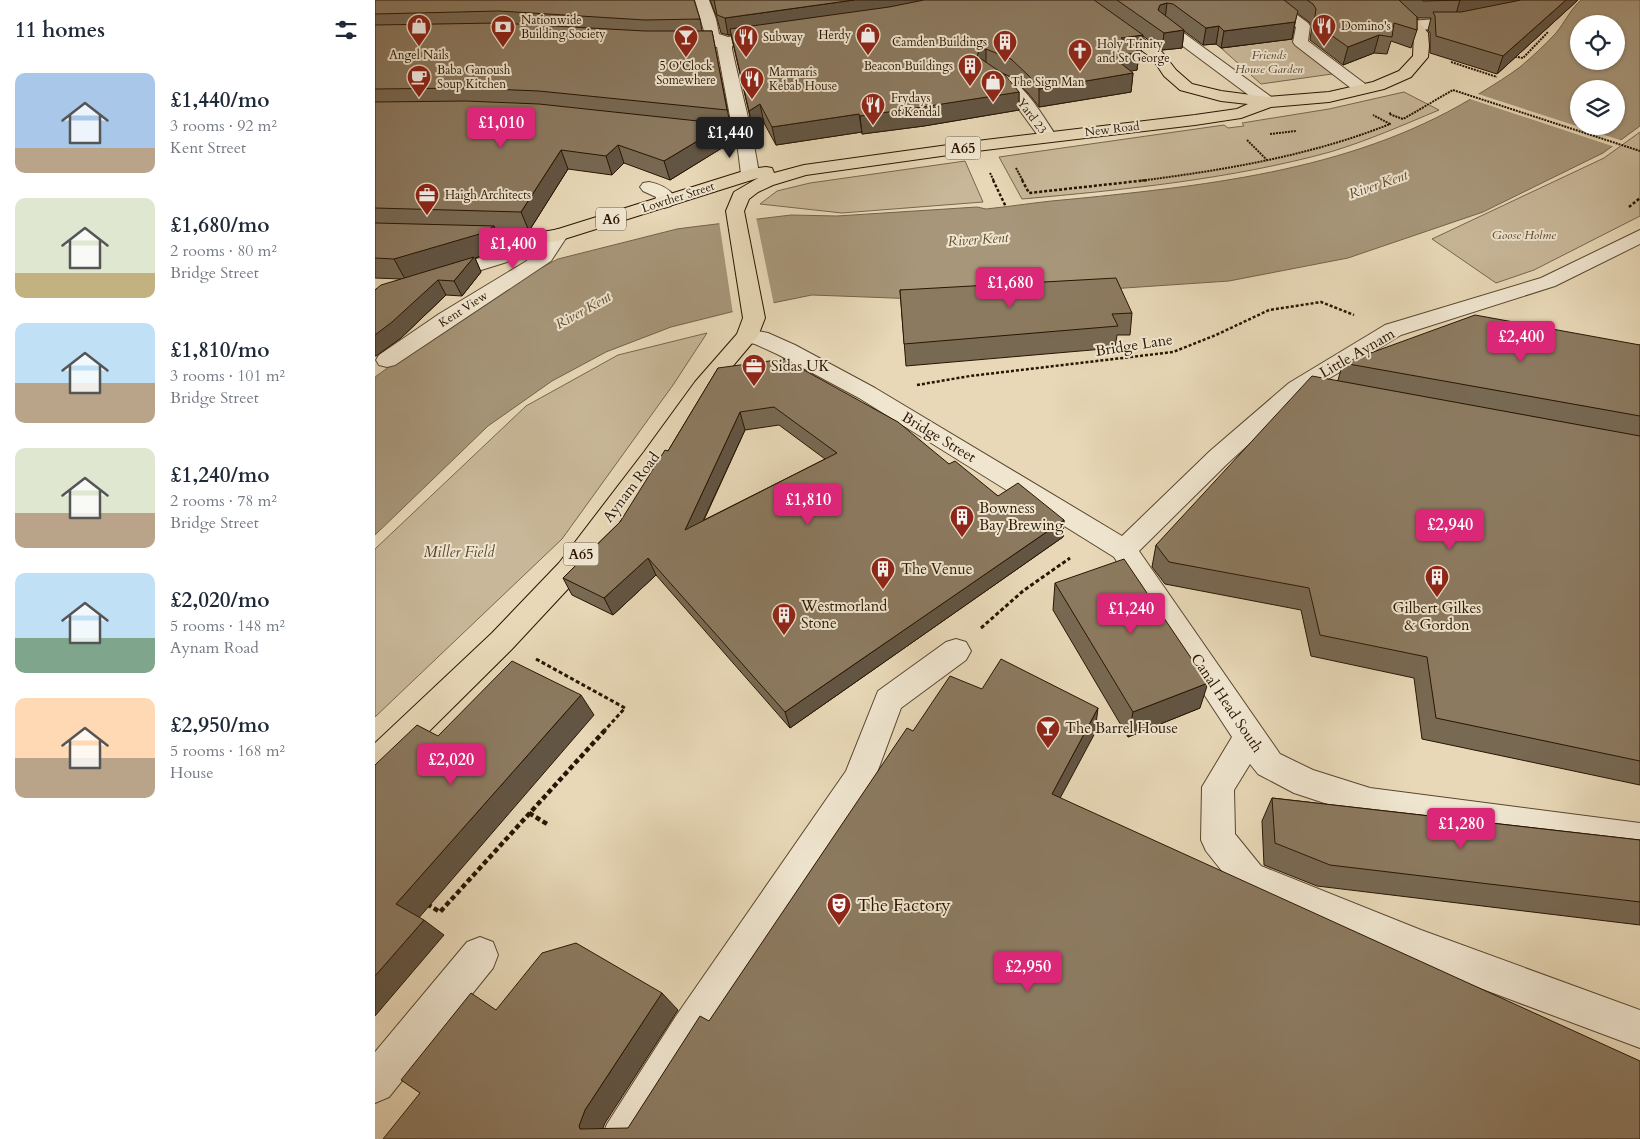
<!DOCTYPE html>
<meta charset="utf-8">
<style>
:root{--surface:#fff;--page:#f2f2f3;--text:#1f2937;--muted:#747a83;--accent:#db2777}
body{margin:0;font-family:Cardo,serif;background:var(--page);color:var(--text);height:100vh;display:flex;flex-direction:column;font-size:19px;white-space:nowrap}
*{box-sizing:border-box;margin:0}
p{font-size:16px;color:var(--muted)}
.icon{flex:none;width:28px;height:28px;fill:none;stroke:currentColor;stroke-width:2;stroke-linecap:round;stroke-linejoin:round}
.map{position:relative;flex:1;overflow:hidden}
.drawer{display:flex;flex-direction:column;background:var(--surface);width:375px}
.drawer>*{flex:none}
.buttons{position:absolute;left:1195px;top:15px;display:grid;gap:10px}
.buttons a{display:grid;place-items:center;width:55px;height:55px;border-radius:50%;background:var(--surface);box-shadow:0 1px 4px #0004;font-size:25px}
.price{position:absolute;translate:-50% -42px;padding:0 11px;border-radius:5px;background:var(--accent);color:#fff;font-size:16px;line-height:32px;filter:drop-shadow(0 1px 2px #0008)}
.price::after{content:'';position:absolute;left:50%;top:30px;width:15px;height:11px;margin-left:-8px;background:inherit;clip-path:polygon(0 0,100% 0,50% 100%)}
.price.current{background:#222;color:#fff}
ul{padding:0;list-style:none}
li{display:flex;align-items:center;gap:15px;height:125px;padding:0 15px}
li span{display:grid;place-items:center;flex:none;width:140px;height:100px;border-radius:10px;color:#555}
li>.icon{margin-inline-start:auto}
span .icon{width:60px;height:60px;fill:#fffc;stroke-width:1}
li b{font-size:21px}
h2{display:flex;justify-content:space-between;align-items:center;height:60px;padding:0 15px;font-size:21px}
main{display:flex;flex:1;min-height:0}
.map>svg:first-child{display:block}
.green{fill:#c8b798;stroke:#78664d}
.water{fill:#a79679;stroke:#756249;fill-rule:evenodd}
.pier{fill:#e8d8b7}
.lines{fill:none;stroke-linecap:round;stroke-linejoin:round}
.minor-casing{stroke:#59462f;stroke-width:2}
.highway-casing{stroke:#291502;stroke-width:2}
.path-far3{stroke:#291502;stroke-width:2;stroke-dasharray:2 1;stroke-linecap:butt}
.path-far2{stroke:#291502;stroke-width:2.5;stroke-dasharray:3 2;stroke-linecap:butt}
.path-far1{stroke:#291502;stroke-width:3;stroke-dasharray:4 2.5;stroke-linecap:butt}
.path{stroke:#291502;stroke-width:4.5;stroke-dasharray:5 3;stroke-linecap:butt}
.minor{fill:#f0e6d0;fill-rule:evenodd}
.highway{fill:#e8d8b7;fill-rule:evenodd}
.wall{fill:#786953;stroke:#291502;fill-rule:evenodd}
.shaded-wall{fill:#625543;stroke:#291502}
.building{fill:#8c7a60;stroke:#291502;fill-rule:evenodd}
.labels{text-anchor:middle;stroke-width:4;stroke-linejoin:round;paint-order:stroke}
.far-poi-label{font-size:12px;fill:#291502;stroke:#f0e6d0;text-anchor:start}
.far-park-label{font-size:12px;font-style:italic;fill:#59462f;stroke:#f0e6d0}
.far-street-label{font-size:12px;fill:#291502;stroke:#f0e6d0}
.shield{fill:#f0e6d0;stroke:#655440;stroke-width:1}
.shield-label{font-size:14px;font-weight:bold;fill:#291502}
.far-water-label{font-size:14px;font-style:italic;fill:#5b4932;stroke:#f0e6d0}
.street-label{font-size:15px;fill:#291502;stroke:#f0e6d0}
.poi-label{font-size:15px;fill:#291502;stroke:#f0e6d0;text-anchor:start}
.park-label{font-size:15px;font-style:italic;fill:#59462f;stroke:#f0e6d0}
.near-poi-label{font-size:18px;fill:#291502;stroke:#f0e6d0;text-anchor:start}
</style>
<main>
<section class="drawer">
<h2>11 homes<svg class="icon" aria-label="filters" viewBox="0 0 24 24"><path d="M4 7h16M4 17h16"/><circle cx="9" cy="7" r="2"/><circle cx="15" cy="17" r="2"/></svg></h2>
<ul>
<li><span style="background:linear-gradient(#a9c7e8 75%,#b9a48a 0)"><svg class="icon" aria-label="home" viewBox="0 0 24 24"><path d="M3 11l9-7 9 7M6 9v11h12V9"/></svg></span><div><b>£1,440/mo</b><p>3 rooms · 92 m²</p><p>Kent Street</p></div></li>
<li><span style="background:linear-gradient(#dfe7d0 75%,#c2b280 0)"><svg class="icon" aria-label="home" viewBox="0 0 24 24"><path d="M3 11l9-7 9 7M6 9v11h12V9"/></svg></span><div><b>£1,680/mo</b><p>2 rooms · 80 m²</p><p>Bridge Street</p></div></li>
<li><span style="background:linear-gradient(#bfe0f5 60%,#b9a48a 0)"><svg class="icon" aria-label="home" viewBox="0 0 24 24"><path d="M3 11l9-7 9 7M6 9v11h12V9"/></svg></span><div><b>£1,810/mo</b><p>3 rooms · 101 m²</p><p>Bridge Street</p></div></li>
<li><span style="background:linear-gradient(#dfe7d0 65%,#b9a48a 0)"><svg class="icon" aria-label="home" viewBox="0 0 24 24"><path d="M3 11l9-7 9 7M6 9v11h12V9"/></svg></span><div><b>£1,240/mo</b><p>2 rooms · 78 m²</p><p>Bridge Street</p></div></li>
<li><span style="background:linear-gradient(#bfe0f5 65%,#7fa58c 0)"><svg class="icon" aria-label="home" viewBox="0 0 24 24"><path d="M3 11l9-7 9 7M6 9v11h12V9"/></svg></span><div><b>£2,020/mo</b><p>5 rooms · 148 m²</p><p>Aynam Road</p></div></li>
<li><span style="background:linear-gradient(#ffd9b3 60%,#b9a48a 0)"><svg class="icon" aria-label="home" viewBox="0 0 24 24"><path d="M3 11l9-7 9 7M6 9v11h12V9"/></svg></span><div><b>£2,950/mo</b><p>5 rooms · 168 m²</p><p>House</p></div></li>
</ul>
</section>
<div class="map">
<svg width="1265" height="1139" viewBox="0 0 1265 1139">
<rect width="100%" height="100%" fill="#e8d8b7"/>
<filter id="stains"><feTurbulence type="fractalNoise" baseFrequency=".004" numOctaves="4"/><feColorMatrix values="0 0 0 0 .2 0 0 0 0 .09 0 0 0 0 .02 0 0 0 .5 -.17"/></filter>
<radialGradient id="worn" r=".72"><stop offset=".6" stop-color="#630" stop-opacity="0"/><stop offset="1" stop-color="#630" stop-opacity=".3"/></radialGradient>
<path class="green" d="M918 39 957 74 886 84 846 48Z
M1029 92 1064 110C1028 125 992 141 955 152 857 179 748 190 647 199L624 157 849 125 853 128 869 126 867 123 954 109Z
M1265 132V216L1159 270 1121 283 1057 239 1229 158Z
M590 161 608 202 467 213 385 204 402 191 435 183Z
M332 333 298 385 187 539 0 717V549L151 406 243 355Z"/>
<path class="water" d="M1206 0H1265V126L1228 153 1108 212 973 258 854 281 571 300 437 295 368 309 296 327 231 352 177 381 113 426 0 535V377L79 320 134 284 183 259 302 229 317 227 416 215 462 216 602 207 611 209C640 206 669 201 698 199 838 185 986 169 1107 92 1120 84 1133 76 1145 67 1157 57 1170 45 1181 33 1190 22 1195 10 1206 0ZM1204 24H1241V61H1204ZM1204 89H1241V126H1204Z"/>
<path class="pier" d="M1100 93 1248 141 1240 147 1092 98Z
M381 217 399 305 358 314 344 221Z"/>
<g class="lines">
<defs>
<path id="minor" d="M320 0H334L341 19 344 34 353 37 395 32 400 33 402 36 400 39 395 40 357 46V49C366 91 378 132 384 174L381 178 375 179 369 178 366 174 362 142 316 139 310 138 307 134 310 130 316 129 359 131 356 122 342 47H301L296 46 294 43 296 40 331 38Z
M886 0H902L933 23 935 26 933 41 993 86 995 89 993 92H981L920 45 918 42 921 27Z
M1092 17 1097 18 1099 21 1097 24C1078 29 1053 32 1034 27L1032 24 1034 21Z
M790 22 795 23 899 99 901 102 899 105H887L785 29 783 26 785 23Z
M618 70C647 77 666 114 682 137L679 141 673 142 667 141 635 97 612 78 610 75 612 72Z
M274 182C284 184 293 187 299 196L296 206 289 208 282 206 280 202 281 197 268 191 265 187 268 183Z
M183 229 190 231 193 235 176 261 20 365 12 367 4 365 1 360 4 355 64 314 150 262 162 253 176 231Z
M1265 230V244L1180 286 1026 335 930 393 853 463 764 551 905 754 938 770 995 788 1265 823V855L995 818 919 793 883 774 875 764 859 790 860 834 886 866 1046 930 1265 1010V1048L1046 966 862 890 831 851 826 840 827 787 857 737 739 557 484 398 404 355 380 344 364 341 361 336 364 331 372 329 393 333 420 345 500 388 747 536 835 451 914 383 1010 325 1166 278Z
M158 233 165 235 168 239 165 243 132 262 0 303V290L118 254 151 235Z
M581 639 591 642 596 651 591 660 526 708 496 789 329 1044 270 1139H226L232 1124 301 1016 471 771 503 691 571 642Z
M105 937 118 942 123 955 118 968 14 1097 0 1103V1052L92 942Z"/>
<path id="highway" d="M698 0H714L787 52 801 70 817 84 846 91 892 97 954 92 998 82 1024 71 1038 56 1039 33 1003 0H1018L1044 21 1053 33 1054 46 1053 57 1036 77 1009 89 954 102 896 107 866 118 820 125 602 151 431 175 398 185 383 192 374 199 369 211 390 318 383 336 336 392 287 464 204 577 137 649 11 774 0 778V743L117 633 184 563 269 452 320 382 362 334 368 318 351 211 359 192 383 178 183 241 158 245 86 243 79 241 76 237 79 233 86 231 158 233 180 230 375 169 391 167 397 168 399 173 429 165 602 141 820 115 862 109 873 104 846 101 805 90 789 76 777 58Z"/>
</defs>
<use href="#minor" class="minor-casing"/>
<use href="#highway" class="highway-casing"/>
<path class="path-far3" d="M1137 56 1148 58 1173 32
M1076 62 1122 77
M1016 113 1014 114 1028 119 1078 90 1265 151
M895 134 921 131
M872 140 892 160
M641 168 648 181
M615 173 619 181
M764 181C849 170 935 156 1015 124L998 115"/>
<path class="path-far2" d="M618 180 631 207
M647 180 654 193 773 180
M1254 207 1265 198
M542 385 595 376 798 352 841 335 894 310 946 302 979 315"/>
<path class="path-far1" d="M606 628 648 591 695 558
M161 659 250 708 230 730"/>
<path class="path" d="M154 813 172 824
M52 904 65 912 231 729"/>
<use href="#minor" class="minor"/>
<use href="#highway" class="highway"/>
</g>
<path class="wall" d="M0 0 325 19 327 31H337L356 129 352 128 355 143 295 180 249 163 237 175 193 169 154 231 120 230 127 246 117 252 100 258 106 272 87 296 71 295 26 338 1 356H0V290L26 279 0 278Z
M335 0H1203L1122 74 1055 53V33L1053 30 1056 18H1043L1042 17V30L1036 48 1016 41 1012 54 999 53 968 65 935 40 937 26 934 22 922 13 917 39 846 48 841 44 828 45 809 31 807 48 787 50 768 36 766 53H764L762 70 755 71 758 73 756 92 664 107 654 94 636 77 625 72 644 92V110L549 126 487 134V132L401 145 389 123 378 130 356 35H353L346 33 342 18Z
M525 290 757 313 755 335H742L740 348 531 366Z
M1265 345V785L1047 739 1039 678 936 656 926 610 790 584 777 567 781 545 963 380 968 363Z
M343 368 574 464 623 496 689 520 688 537 415 728 281 575 238 615 197 595 188 578 245 522 293 451ZM404 425 450 459 329 520 370 430Z
M680 583 825 708 753 737 678 610Z
M897 798 1265 840V925L942 886 889 865 887 821Z"/>
<path class="shaded-wall" d="M479 0H575L515 12 353 35 350 18Z
M1085 0H1164L1080 17Z
M1191 0H1203L1122 74 1128 56Z
M792 3 790 20 783 10 785 5Z
M920 22 917 39 846 48 849 31Z
M844 26 841 44 828 45 831 28Z
M809 30 807 48 787 50 789 33Z
M768 35 766 53H764L762 70 737 75 738 57 746 38Z
M1004 35 999 53 968 65 973 47Z
M611 49V66L602 56 604 51Z
M758 73 756 92 664 107V89Z
M644 92V110L549 126 487 134 485 116Z
M385 104 389 123 378 130 374 111Z
M484 114 487 132 401 145 397 127Z
M351 124 355 143 295 180 289 161Z
M243 145 249 163 237 175 231 156Z
M186 150 193 169 154 231 146 212Z
M119 226 127 246 117 252 100 258 106 272 87 296 79 281 98 258 30 279 19 259Z
M63 280 71 295 26 338 1 356 0 355V335Z
M365 412 370 430 316 547 310 530Z
M689 520 688 537 415 728 410 712Z
M273 558 281 575 238 615 229 598Z
M833 683 825 708 753 737 758 712Z
M206 695 219 715 42 920 21 904Z
M723 708 720 733 675 817 677 794Z
M49 920 69 935 0 1016V976Z
M287 993 303 1010 230 1123 224 1138 205 1129 204 1126 210 1110Z"/>
<path class="building" d="M0 0H319L325 19 270 20 124 11 0 14Z
M339 0H479L350 18 342 15Z
M549 0H719L768 35 746 38 764 52 738 57 758 73 664 89 654 76 636 59 611 49 604 51 602 56 631 76 644 92 548 107 485 116 484 114 397 127 385 104 374 111 355 29 514 7Z
M742 0H909L923 11 920 22 849 31 844 26 831 28 798 4 792 3 785 5 783 10 809 30 789 33Z
M932 0H1024L1042 17V30L1019 23 1017 37 1004 35 973 47 939 23 941 9 938 4Z
M1047 0H1086L1048 1Z
M1146 0H1191L1128 56 1061 36 1060 16 1058 12H1086Z
M123 23 270 31H337L352 110 164 91 90 88 0 89V25Z
M90 101 164 104 351 124 289 161 243 145 231 156 186 150 146 212 0 208V102Z
M0 223 119 226 108 233 19 259 0 258Z
M99 257 79 281 63 280 17 322 0 335V290L6 285Z
M741 278 757 313 737 314 743 326 529 344 525 290Z
M1100 315 1265 345V416L968 363Z
M409 359 523 422 574 464 580 461 623 496 643 483 689 520 410 712 273 558 229 598 188 578 245 522 290 450 293 451 343 368ZM399 407 462 453 310 530 365 412Z
M937 376 1265 436V761L1061 718 1052 657 945 635 934 588 794 562 781 545Z
M749 559 833 683 758 712 680 583Z
M626 659 723 708 677 794 1265 1061V1139H8L45 1093 26 1080 96 993 121 1010 167 953 201 943 287 993 210 1110 204 1126 205 1129 253 1128 325 1016 334 1021 532 728 538 731 575 676 607 689Z
M137 661 206 695 21 904 49 920 0 976V765L42 725 63 736Z
M897 798 1265 840V902L955 865 900 843Z"/>
<defs>
<symbol id="shop-pin" viewBox="-11 -11 22 30"><path d="M0 17L-7.5 6A9.5 9.5 0 1 1 7.5 6Z" fill="#8f2418" stroke="#f0e6d0"/><path d="M-5-2.5h2.3a2.7 3.5 0 0 1 5.4 0H5L5.5 6h-11ZM-1.5-2.5h3a1.5 2.3 0 0 0-3 0Z" fill="#fff"/></symbol>
<symbol id="restaurant-pin" viewBox="-11 -11 22 30"><path d="M0 17L-7.5 6A9.5 9.5 0 1 1 7.5 6Z" fill="#8f2418" stroke="#f0e6d0"/><path d="M-5-6h1v4h1v-4h1v4h1v-4h1v5L-1.5 .5V6h-2V.5L-5-1ZM5-6V6H3V1.5H1.5Q1.5-4 5-6Z" fill="#fff"/></symbol>
<symbol id="bank-pin" viewBox="-11 -11 22 30"><path d="M0 17L-7.5 6A9.5 9.5 0 1 1 7.5 6Z" fill="#8f2418" stroke="#f0e6d0"/><path d="M-6-4H6V4H-6ZM0-2.3a2.3 2.3 0 1 0 0 4.6a2.3 2.3 0 1 0 0-4.6Z" fill="#fff"/></symbol>
<symbol id="bar-pin" viewBox="-11 -11 22 30"><path d="M0 17L-7.5 6A9.5 9.5 0 1 1 7.5 6Z" fill="#8f2418" stroke="#f0e6d0"/><path d="M-6-5H6L.8 .8V4.5H3.5V6h-7V4.5H-.8V.8Z" fill="#fff"/></symbol>
<symbol id="building-pin" viewBox="-11 -11 22 30"><path d="M0 17L-7.5 6A9.5 9.5 0 1 1 7.5 6Z" fill="#8f2418" stroke="#f0e6d0"/><path d="M-4-6H4V6H1V3H-1V6H-4ZM-2.5-4.3h1.7v1.8h-1.7ZM.8-4.3h1.7v1.8H.8ZM-2.5-1h1.7V.8h-1.7ZM.8-1h1.7V.8H.8Z" fill="#fff"/></symbol>
<symbol id="church-pin" viewBox="-11 -11 22 30"><path d="M0 17L-7.5 6A9.5 9.5 0 1 1 7.5 6Z" fill="#8f2418" stroke="#f0e6d0"/><path d="M-1.2-6h2.4v3.5h3.3v2.4h-3.3V6h-2.4V-.1h-3.3v-2.4h3.3Z" fill="#fff"/></symbol>
<symbol id="cafe-pin" viewBox="-11 -11 22 30"><path d="M0 17L-7.5 6A9.5 9.5 0 1 1 7.5 6Z" fill="#8f2418" stroke="#f0e6d0"/><path d="M-5.5-4.5H6V0H3Q3 3.5 0 3.5H-2.5Q-5.5 3.5-5.5 0ZM3-3.2v2h1.7v-2ZM-6 4.5H4V6H-6Z" fill="#fff"/></symbol>
<symbol id="office-pin" viewBox="-11 -11 22 30"><path d="M0 17L-7.5 6A9.5 9.5 0 1 1 7.5 6Z" fill="#8f2418" stroke="#f0e6d0"/><path d="M-6-3h4V-5.5h4V-3h4V5H-6ZM-1-4.5V-3h2v-1.5ZM-6 0V1H6V0Z" fill="#fff"/></symbol>
<symbol id="theatre-pin" viewBox="-11 -11 22 30"><path d="M0 17L-7.5 6A9.5 9.5 0 1 1 7.5 6Z" fill="#8f2418" stroke="#f0e6d0"/><path d="M-5-5.5Q0-4 5-5.5V0Q5 5 0 6Q-5 5-5 0ZM-3.3-2.5H-1v1.5H-3.3ZM1-2.5H3.3v1.5H1ZM-2.8 1Q0 5.5 2.8 1Z" fill="#fff"/></symbol>
</defs>
<g fill-rule="evenodd">
<use href="#shop-pin" x="30" y="12" width="28" height="38"/>
<use href="#restaurant-pin" x="935" y="12" width="28" height="38"/>
<use href="#bank-pin" x="114" y="13" width="28" height="38"/>
<use href="#shop-pin" x="479" y="21" width="28" height="38"/>
<use href="#bar-pin" x="297" y="23" width="28" height="38"/>
<use href="#restaurant-pin" x="357" y="23" width="28" height="38"/>
<use href="#building-pin" x="616" y="28" width="28" height="38"/>
<use href="#church-pin" x="691" y="37" width="28" height="38"/>
<use href="#building-pin" x="581" y="52" width="28" height="38"/>
<use href="#cafe-pin" x="30" y="63" width="28" height="38"/>
<use href="#restaurant-pin" x="363" y="65" width="28" height="38"/>
<use href="#shop-pin" x="604" y="68" width="28" height="38"/>
<use href="#restaurant-pin" x="484" y="91" width="28" height="38"/>
<use href="#office-pin" x="38" y="181" width="28" height="38"/>
<use href="#office-pin" x="365" y="352" width="28" height="38"/>
<use href="#building-pin" x="573" y="503" width="28" height="38"/>
<use href="#building-pin" x="494" y="555" width="28" height="38"/>
<use href="#building-pin" x="1048" y="563" width="28" height="38"/>
<use href="#building-pin" x="395" y="601" width="28" height="38"/>
<use href="#bar-pin" x="659" y="714" width="28" height="38"/>
<use href="#theatre-pin" x="450" y="891" width="28" height="38"/>
</g>
<g class="labels">
<g class="far-poi-label">
<text x="146" y="24">Nationwide<tspan x="146" dy="14">Building Society</tspan></text>
<text x="966" y="30">Domino's</text>
<text x="476" y="39" text-anchor="end">Herdy</text>
<text x="388" y="41">Subway</text>
<text x="612" y="46" text-anchor="end">Camden Buildings</text>
<text x="722" y="48">Holy Trinity<tspan x="722" dy="14">and St George</tspan></text>
<text x="44" y="59" text-anchor="middle">Angel Nails</text>
<text x="311" y="70" text-anchor="middle">5 O'Clock<tspan x="311" dy="14">Somewhere</tspan></text>
<text x="578" y="70" text-anchor="end">Beacon Buildings</text>
<text x="62" y="74">Baba Ganoush<tspan x="62" dy="14">Soup Kitchen</tspan></text>
<text x="394" y="76">Marmaris<tspan x="394" dy="14">Kebab House</tspan></text>
<text x="636" y="86">The Sign Man</text>
<text x="516" y="102">Frydays<tspan x="516" dy="14">of Kendal</tspan></text>
<text x="70" y="199">Haigh Architects</text>
</g>
<g class="far-park-label">
<text x="894" y="59">Friends<tspan x="894" dy="14">House Garden</tspan></text>
<text x="1149" y="239">Goose Holme</text>
</g>
<g class="far-street-label">
<text transform="translate(657 116) rotate(53)" y="4">Yard 23</text>
<text transform="translate(737 129) rotate(-7)" y="4">New Road</text>
<text transform="translate(303 197) rotate(-18)" y="4">Lowther Street</text>
<text transform="translate(88 309) rotate(-33)" y="4">Kent View</text>
</g>
<g class="shield">
<rect x="570.5" y="136.5" width="35" height="23" rx="4"/>
<rect x="221" y="207.5" width="30" height="23" rx="4"/>
<rect x="188.5" y="542.5" width="35" height="23" rx="4"/>
</g>
<g class="shield-label">
<text x="588" y="153">A65</text>
<text x="236" y="224">A6</text>
<text x="206" y="559">A65</text>
</g>
<g class="far-water-label">
<text transform="translate(1003 184) rotate(-19)" y="5">River Kent</text>
<text transform="translate(603 239) rotate(-4)" y="5">River Kent</text>
<text transform="translate(208 310) rotate(-29)" y="5">River Kent</text>
</g>
<g class="street-label">
<text transform="translate(759 345) rotate(-9)" y="5">Bridge Lane</text>
<text transform="translate(982 353) rotate(-30)" y="5">Little Aynam</text>
<text transform="translate(564 437) rotate(31)" y="5">Bridge Street</text>
<text transform="translate(256 487) rotate(-53)" y="5">Aynam Road</text>
<text transform="translate(852 703) rotate(56)" y="5">Canal Head South</text>
</g>
<g class="poi-label">
<text x="396" y="371">Sidas UK</text>
<text x="604" y="513">Bowness<tspan x="604" dy="17">Bay Brewing</tspan></text>
<text x="526" y="574">The Venue</text>
<text x="426" y="611">Westmorland<tspan x="426" dy="17">Stone</tspan></text>
<text x="1062" y="613" text-anchor="middle">Gilbert Gilkes<tspan x="1062" dy="17">&amp; Gordon</tspan></text>
<text x="690" y="733">The Barrel House</text>
</g>
<g class="park-label">
<text x="84" y="557">Miller Field</text>
</g>
<g class="near-poi-label">
<text x="482" y="911">The Factory</text>
</g>
</g>
<rect width="100%" height="100%" filter="url(#stains)"/>
<rect width="100%" height="100%" fill="url(#worn)"/>
</svg>
<div class="buttons">
<a><svg class="icon" aria-label="locate" viewBox="0 0 24 24"><circle cx="12" cy="12" r="6"/><path d="M12 2v4M12 18v4M2 12h4M18 12h4"/></svg></a>
<a><svg class="icon" aria-label="layers" viewBox="0 0 24 24"><path d="M12 4l9 5-9 5-9-5zM3 14l9 5 9-5"/></svg></a>
</div>
<b class="price" style="left:126px;top:149px">£1,010</b>
<b class="price current" style="left:355px;top:159px">£1,440</b>
<b class="price" style="left:138px;top:270px">£1,400</b>
<b class="price" style="left:635px;top:309px">£1,680</b>
<b class="price" style="left:1146px;top:363px">£2,400</b>
<b class="price" style="left:433px;top:526px">£1,810</b>
<b class="price" style="left:1075px;top:551px">£2,940</b>
<b class="price" style="left:756px;top:635px">£1,240</b>
<b class="price" style="left:76px;top:786px">£2,020</b>
<b class="price" style="left:1086px;top:850px">£1,280</b>
<b class="price" style="left:653px;top:993px">£2,950</b>
</div>
</main>
